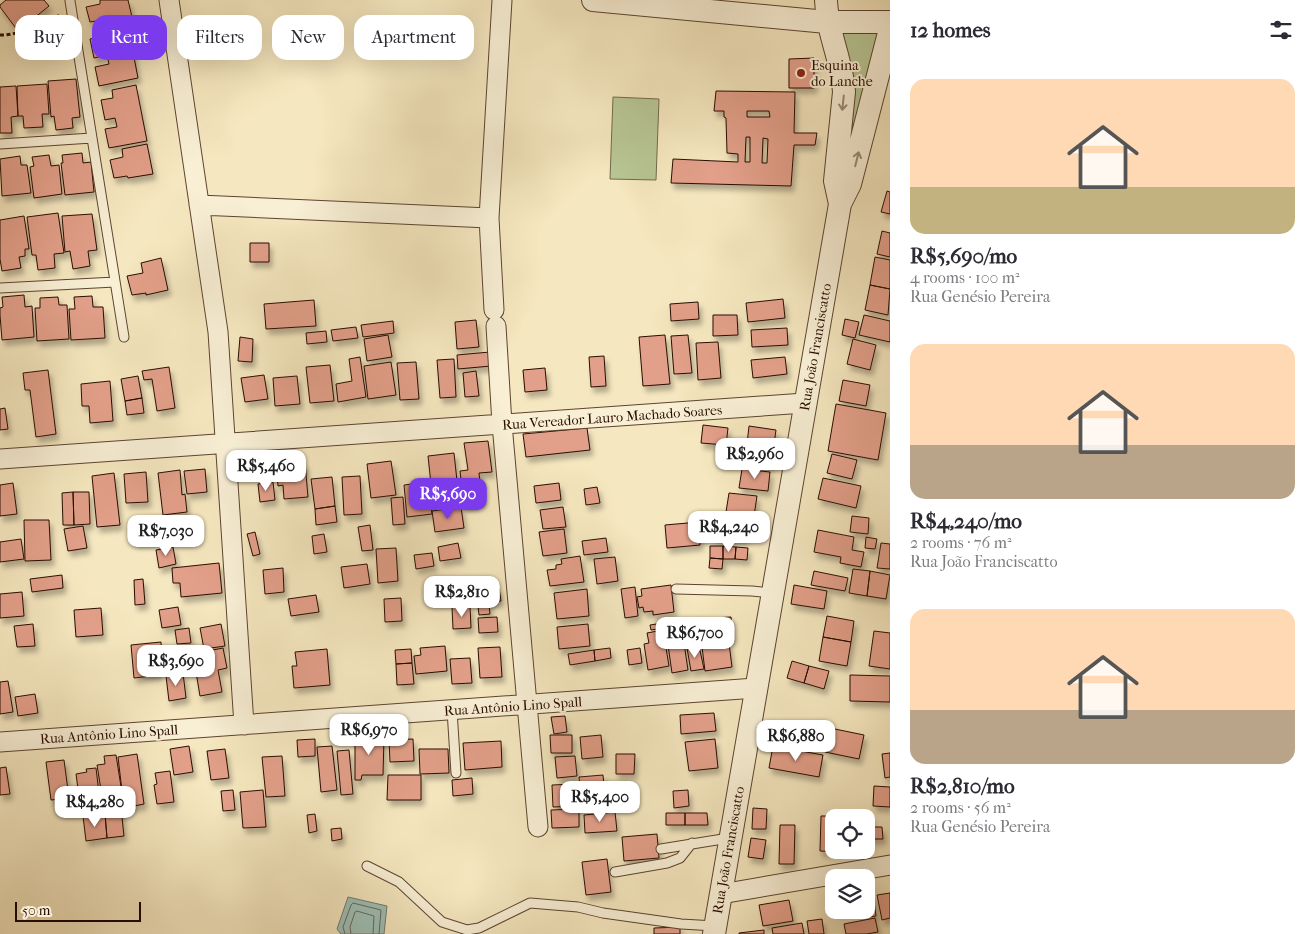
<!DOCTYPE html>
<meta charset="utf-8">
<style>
:root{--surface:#fff;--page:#f7f7f7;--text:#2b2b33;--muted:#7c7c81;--accent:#7c3aed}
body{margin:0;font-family:"IM FELL French Canon",serif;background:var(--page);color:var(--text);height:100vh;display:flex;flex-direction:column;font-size:19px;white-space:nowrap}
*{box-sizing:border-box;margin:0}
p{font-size:16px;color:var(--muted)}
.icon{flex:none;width:28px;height:28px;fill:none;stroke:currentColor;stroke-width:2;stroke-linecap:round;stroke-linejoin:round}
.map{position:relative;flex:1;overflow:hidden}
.panel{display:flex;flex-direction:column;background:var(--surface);width:425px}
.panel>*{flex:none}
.top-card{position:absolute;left:15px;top:15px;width:475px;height:45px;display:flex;gap:10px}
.controls{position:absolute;left:825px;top:809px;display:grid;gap:10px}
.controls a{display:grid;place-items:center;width:50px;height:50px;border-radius:10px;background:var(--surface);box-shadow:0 5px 20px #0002;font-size:25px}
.scale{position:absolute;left:15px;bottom:12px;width:126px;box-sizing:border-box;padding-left:5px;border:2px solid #2a0d00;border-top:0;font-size:14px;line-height:18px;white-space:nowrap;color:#2a0d00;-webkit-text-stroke:4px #f8efd5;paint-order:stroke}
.price{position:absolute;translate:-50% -42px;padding:0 11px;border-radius:10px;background:#fff;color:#222;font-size:16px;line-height:32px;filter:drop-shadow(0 1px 2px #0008)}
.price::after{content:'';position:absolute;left:50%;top:30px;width:15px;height:11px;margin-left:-8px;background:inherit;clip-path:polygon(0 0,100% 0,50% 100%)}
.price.selected{background:var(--accent);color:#fff}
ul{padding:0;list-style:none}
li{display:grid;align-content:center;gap:10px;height:265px;padding:0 20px}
li span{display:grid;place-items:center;height:155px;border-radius:15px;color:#555}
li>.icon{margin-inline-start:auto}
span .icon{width:90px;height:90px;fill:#fffc;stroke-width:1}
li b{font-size:21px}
h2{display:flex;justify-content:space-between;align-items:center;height:60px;padding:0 20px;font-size:21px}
.pill{padding:0 18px;border-radius:15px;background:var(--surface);box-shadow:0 5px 20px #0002;font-size:18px;line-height:45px}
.pill.selected{background:var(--accent);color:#fff}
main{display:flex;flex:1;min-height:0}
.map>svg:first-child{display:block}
.green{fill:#b8c695;stroke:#716a4a}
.water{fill:#9dbfb6;stroke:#6f786d}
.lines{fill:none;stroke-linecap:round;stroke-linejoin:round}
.shore{stroke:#64665b;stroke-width:1}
.building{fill:#e29f89;stroke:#2a0d00;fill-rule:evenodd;filter:url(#shadow)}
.service-casing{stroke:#5d4430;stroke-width:11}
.minor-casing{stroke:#5d4430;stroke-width:21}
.tertiary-casing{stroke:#5d4430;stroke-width:24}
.path{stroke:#2a0d00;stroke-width:3;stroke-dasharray:4 2.5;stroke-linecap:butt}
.service{stroke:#f8efd5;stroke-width:9}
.minor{stroke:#f8efd5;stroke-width:19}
.tertiary{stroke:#f8efd5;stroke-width:22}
.oneway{stroke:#9b8975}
.poi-dot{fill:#8f2418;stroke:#f8efd5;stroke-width:2}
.labels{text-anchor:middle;stroke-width:4;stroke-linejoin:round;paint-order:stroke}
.poi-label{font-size:14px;fill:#2a0d00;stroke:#f8efd5;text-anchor:start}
.street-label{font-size:14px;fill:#2a0d00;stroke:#f8efd5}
</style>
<main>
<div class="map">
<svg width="890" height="934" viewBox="0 0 890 934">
<defs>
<filter id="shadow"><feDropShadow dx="3" dy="5.5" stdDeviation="2.5" flood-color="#0004"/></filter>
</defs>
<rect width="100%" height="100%" fill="#f5e7bf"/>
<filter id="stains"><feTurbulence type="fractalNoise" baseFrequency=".004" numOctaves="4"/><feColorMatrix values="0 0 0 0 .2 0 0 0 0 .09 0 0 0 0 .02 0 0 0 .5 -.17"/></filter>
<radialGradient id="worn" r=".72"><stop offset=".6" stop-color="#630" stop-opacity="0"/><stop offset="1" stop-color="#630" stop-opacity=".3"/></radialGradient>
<path class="green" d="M844 31H877L879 37 848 164 838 35Z
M613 97 659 99 656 180 610 179Z"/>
<path class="water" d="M348 897 387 906 384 934H341L337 929Z"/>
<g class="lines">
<path class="shore" d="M345 934 343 927 351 905 353 903 381 910 379 934
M351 934 350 927 355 912 357 911 374 916 373 934"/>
</g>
<path class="building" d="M6 0H44L49 6 18 31 0 7V5Z
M100 0H128L132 17 103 23 102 20 90 22 86 7 100 4Z
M209 16 218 18 214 39 205 37Z
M127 21 138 78 99 86 95 67 109 64 107 55 94 58 90 39 105 36 103 26Z
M814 58V88H789V59Z
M76 79 80 117 72 118 73 128 56 130 54 116 51 117 48 81Z
M47 84 49 114H42L43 127 24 128 23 116H18L17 86Z
M136 85 147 141 109 148 105 129 117 127 115 118 105 120 101 100 113 98 112 90Z
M16 86 18 116 11 117 12 133H0V87Z
M716 91 795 92 794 133H817L815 145H794L791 186 671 183 673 159 738 162V154L727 153 726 118 724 117V111H714ZM747 111H769L770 117H747ZM746 137H750V162H745ZM763 138 768 139 767 163H762Z
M147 144 153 174 128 178 127 176 114 178 110 160 123 157 122 149Z
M82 153 83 163 91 162 94 192 65 195 61 163H63L62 155Z
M49 155 51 166 59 165 62 194 34 198 30 167 34 166 32 157Z
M20 156 21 165H27L31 193 2 196 0 159Z
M887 191 890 192V214L881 212Z
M58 213 64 253 54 254 55 268 38 270 36 255H32L27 217Z
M92 214 97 250 88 251 90 266 73 269 70 251 65 252 62 216Z
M24 216 29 249H25V256L19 257 21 268 2 271 0 259V220Z
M882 231 890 233V257L877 254Z
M250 243H269V262H250Z
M875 257 890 260V289L870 285Z
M161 258 168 290 146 295V293L132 295 127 276 143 273 141 263Z
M870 285 890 289 888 315 865 310Z
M24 295 25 307 32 306 34 337 2 340 0 315V308L3 307 2 297Z
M92 296 93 307H103L105 338 71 340 69 309H75L74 297Z
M58 297 59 305H67L69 339 37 341 35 308H40V298Z
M783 299 785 318 748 322 746 303Z
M314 300 316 326 266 329 264 304Z
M698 302 699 319 671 321 670 304Z
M713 315H737L738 335 713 336Z
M864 315 890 321V342L859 335Z
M845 319 859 322 855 338 842 335Z
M476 320 479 347 457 349 455 322Z
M393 321 394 333 363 337 361 325Z
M356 327 358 338 333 341 331 330Z
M787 328 788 345 752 347 751 330Z
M326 331 327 342 307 344 306 333Z
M388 335 392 357 367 361 364 339Z
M665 335 670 384 643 386 639 337Z
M688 335 692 373 674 374 671 336Z
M240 337 253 339 252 362 238 361Z
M853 339 876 345 870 370 847 364Z
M718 342 721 378 698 380 696 343Z
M490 352 491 366 458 369 457 355Z
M604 356 606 386 591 387 589 357Z
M360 357 366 397 338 402 336 384 352 381 349 359Z
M785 357 787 374 753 378 751 360Z
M454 359 456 397 440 398 437 360Z
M391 362 396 395 368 399 364 366Z
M416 362 419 399 400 400 397 363Z
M330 365 334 401 310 403 306 367Z
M169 367 175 408 157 411 152 379 144 380 142 371Z
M545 368 547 390 525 392 523 370Z
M48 370 56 434 36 437 30 390H25L23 373Z
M476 371 479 396 465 397 463 373Z
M264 375 268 399 245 402 241 378Z
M138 376 142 398 125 401 121 379Z
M297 376 300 404 275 406 273 378Z
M843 380 870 385 866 406 839 401Z
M110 381 113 421 90 423 89 406H82L81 384Z
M142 398 144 413 127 415 125 401Z
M836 404 886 413 878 460 828 451Z
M5 408 8 429 0 430V409Z
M703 425 728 428 726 445 701 443Z
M749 426 776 430 771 466 745 462Z
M587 428 590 450 526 457 523 434Z
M488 441 492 472 479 473 482 502 464 505 460 471 468 470 464 443Z
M454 453 457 481 431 484 428 456Z
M832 454 857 460 852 479 827 473Z
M391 461 396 495 371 498 367 464Z
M305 463 308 497 284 499 283 485 278 486 276 466Z
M205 469 207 492 187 494 184 471Z
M742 469 770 472 768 491 739 488Z
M180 470 182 495 185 494 187 512 163 515 158 473Z
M146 472 148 502 126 503 124 474Z
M114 473 120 525 97 527 92 476Z
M360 476 362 514 344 515 342 477Z
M332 477 335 506 315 509 311 479Z
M823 478 861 486 856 508 818 499Z
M273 482 275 500 260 502 258 484Z
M428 482 432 514 407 517 404 485Z
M13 483 17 514 0 516V485Z
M559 483 561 500 536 503 534 486Z
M597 487 600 503 586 505 584 489Z
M73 492H89L90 524 74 525Z
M73 492 74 525H63L62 493Z
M729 493 757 496 754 516 726 512Z
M403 497 405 524 393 525 391 498Z
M335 506 337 522 316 525 315 509Z
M461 507 464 528 435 532 432 511Z
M563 507 566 527 543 529 540 510Z
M852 516 869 518 868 534 850 532Z
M24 520H49L51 560 25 561Z
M152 521 153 540 135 541 134 523Z
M699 522 700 545 667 548 665 525Z
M712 524H721L720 538H712Z
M721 524 734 525V539L720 538Z
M370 525 373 550 362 551 358 527Z
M734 525H746L745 539H734Z
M83 526 87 548 68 551 64 529Z
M564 529 567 553 543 556 539 532Z
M818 530 854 537 852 550 864 552 861 567 840 563 841 557 814 552Z
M255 532 260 554 253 556 247 534Z
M324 534 327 552 314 554 312 536Z
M866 537 877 539 875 549 865 548Z
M606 538 608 552 584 555 582 541Z
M21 539 24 559 0 562V542Z
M458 543 461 558 440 561 438 547Z
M881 543 890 544V569L877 568Z
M710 546H723V559L710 558Z
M723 546 736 547 735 559H723Z
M173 547 176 564 159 568 156 550Z
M736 547 748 548 747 560 735 559Z
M396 548 398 581 378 583 376 549Z
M432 553 434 566 416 569 414 555Z
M580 556 584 582 550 586 547 570 556 569V565L562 564 561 559Z
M615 557 618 581 597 584 594 559Z
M710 558 723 559 722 569 709 568Z
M219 563 222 593 181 597 180 583H173L172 568Z
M367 564 370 584 344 588 341 567Z
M283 568 284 592 265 594 263 570Z
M853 569 870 571 867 596 849 593Z
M814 571 848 578 845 591 811 585Z
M870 571 890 575 886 599 867 596Z
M62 575 63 588 32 592 30 579Z
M143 579 145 604 135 605 134 580Z
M671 585 674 612 653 615V611L644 612 643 607 639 608 637 597 642 596 641 589Z
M794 585 827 591 824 609 791 604Z
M635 587 638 616 625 618 621 589Z
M499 588 501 601 477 605 474 591Z
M587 589 589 616 557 619 554 593Z
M22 592 24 616 0 618V594Z
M316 595 319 612 291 616 288 599Z
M401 598 402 621 385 622 384 599Z
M489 605 490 614 479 615 478 606Z
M470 606 471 628 453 629 452 607Z
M178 607 181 625 162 628 159 610Z
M101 608 103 635 76 637 74 610Z
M827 616 854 621 851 642 823 637Z
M497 617 498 632 479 633 478 618Z
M731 617 733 639 714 641 712 618Z
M669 622 670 627 651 630 650 625Z
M33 624 35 646 17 647 14 626Z
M221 624 225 646 204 649 200 628Z
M588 624 590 646 559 649 557 627Z
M189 628 191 643 177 644 175 630Z
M663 630 669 666 648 670 644 644 649 643 647 633Z
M874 631 890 633V669L869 666Z
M823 637 851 642 847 666 819 661Z
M161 642 162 661 158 662 159 675 134 678 131 645Z
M684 643 688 670 672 673 668 645Z
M729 643 732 667 705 671 702 647Z
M445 646 447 671 416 674 414 656 421 655 420 648Z
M699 646 704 669 691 671 687 648Z
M500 647 502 677 480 678 478 648Z
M223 648 227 668 218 670 222 692 200 696 193 654Z
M610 648 611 658 595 661 594 650Z
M640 648 642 663 629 665 627 650Z
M327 649 330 685 294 688 292 666H297L295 652Z
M411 649 412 663 396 664 395 650Z
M594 650 595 661 570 665 568 654Z
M470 658 472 683 452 684 450 659Z
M792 661 809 666 804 683 787 678Z
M412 663 414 684 397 685 396 664Z
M809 666 829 671 824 689 804 683Z
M183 673 186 698 169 701 166 676Z
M850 675 890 676V702L850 701Z
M8 681 13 712 0 714V682Z
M35 694 38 713 18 716 15 697Z
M714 713 716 731 681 734 680 715Z
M565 716 567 732 554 734 551 717Z
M830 728 864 735 859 759 825 752Z
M550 735H572V753H551Z
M601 735 603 757 582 759 580 737Z
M355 736 384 737 383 775H362L361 780H355Z
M315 739V756L298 757 297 740Z
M413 739 414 761 390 762 389 740Z
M715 739 718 768 689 771 685 742Z
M501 741 502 767 465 770 463 743Z
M189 746 193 772 174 775 170 749Z
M332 746 337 790 321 792 317 747Z
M773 746 823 755 819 777 769 768Z
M225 749 229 778 211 780 207 751Z
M419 749H448L449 773 420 774Z
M349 750 353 794 341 795 337 751Z
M890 753V777L885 778 882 754Z
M137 754 144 804 124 808 118 757Z
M616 754H635L634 774H616Z
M116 755 122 793 102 796 97 765 105 764 104 756Z
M282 756 285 796 266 797 262 757Z
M575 756 577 776 557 778 555 757Z
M64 760 69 798 51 800 46 762Z
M6 767 10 794 0 795V768Z
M96 768 100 802 80 804 76 774 87 772 86 769Z
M170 771 174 802 157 804 154 785 157 784 155 773Z
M388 775H421V800H387Z
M603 775 605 796 581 798 579 777Z
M472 778 473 794 453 796 452 780Z
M574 784 575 806 553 807 552 785Z
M874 786 890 787V807L873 806Z
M233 790 235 810 223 811 221 791Z
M263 790 266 827 243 828 240 792Z
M688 790 689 806 674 808 673 791Z
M120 799 124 836 107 838 105 814 109 813 108 800Z
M753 808 767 809 766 829H752Z
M579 809V827L552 828 551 810Z
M615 812 617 831 585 833 584 815Z
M666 813H685V825H666Z
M685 813H707L708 825H685Z
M105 814 107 838 86 841 83 816 91 815 92 822H96L95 815Z
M315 814 317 831 309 833 307 815Z
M850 814 871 815 870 846 866 845V818H850Z
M821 816H840L834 818V850H839V852L820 851Z
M780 825H795L794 864H779Z
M871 827H882L883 839H872Z
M341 828 342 839 332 841 331 829Z
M657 834 659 858 624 861 622 837Z
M751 838 766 840 763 859 748 857Z
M607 859 611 892 586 895 582 862Z
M890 893V918L882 920 877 895Z
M873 895 876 916 861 918 859 910H866V896Z
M789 900 793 921 763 926 759 905Z
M875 918 878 932 866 934H846L844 924Z
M822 919 824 934H809L807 921Z
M802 923 804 934H773L772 928Z
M680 927V934H654V928Z
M764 930V934H739V933Z"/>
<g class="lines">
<defs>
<path id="service" d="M70 1 124 337
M0 144 92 138
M0 288 115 282
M676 589 752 591 772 593
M452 710 456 773
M661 849 729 838
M367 866 399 882 442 922 467 930 479 928 530 903 578 907 603 913 681 924 715 926
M615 872 667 863 680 858 692 843"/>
<path id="minor" d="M169 0 218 332 244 725
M199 205 489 218
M494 310 489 218 502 0
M496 326 502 424 538 827
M0 459 805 403
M0 742 756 688
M721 894 890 865"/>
<path id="tertiary" d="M593 0 827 22H890
M826 0C827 33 842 60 844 92L835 181 840 204
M714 934 840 204 850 184 890 29"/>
</defs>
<use href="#service" class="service-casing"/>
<use href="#minor" class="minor-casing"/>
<use href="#tertiary" class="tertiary-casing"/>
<path class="path" d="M0 35C20 36 42 22 61 15"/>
<use href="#service" class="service"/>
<use href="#minor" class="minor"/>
<use href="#tertiary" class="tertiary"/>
</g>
<defs><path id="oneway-shaft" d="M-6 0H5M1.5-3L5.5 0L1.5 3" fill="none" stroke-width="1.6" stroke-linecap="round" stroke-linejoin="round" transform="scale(1.25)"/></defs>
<g class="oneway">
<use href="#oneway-shaft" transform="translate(843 103) rotate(96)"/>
<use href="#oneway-shaft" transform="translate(857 159) rotate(-76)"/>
</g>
<circle class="poi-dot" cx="801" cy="73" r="5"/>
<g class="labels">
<g class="poi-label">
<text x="811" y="70">Esquina<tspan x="811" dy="16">do Lanche</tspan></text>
</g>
<g class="street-label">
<text transform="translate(815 347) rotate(-80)" y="5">Rua João Franciscatto</text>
<text transform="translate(612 417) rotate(-4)" y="5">Rua Vereador Lauro Machado Soares</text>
<text transform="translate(513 706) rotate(-4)" y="5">Rua Antônio Lino Spall</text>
<text transform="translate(109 734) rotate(-4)" y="5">Rua Antônio Lino Spall</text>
<text transform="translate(728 850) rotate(-80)" y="5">Rua João Franciscatto</text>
</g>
</g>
<rect width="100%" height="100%" filter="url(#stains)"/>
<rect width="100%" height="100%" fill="url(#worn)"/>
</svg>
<div class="controls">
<a><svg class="icon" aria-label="locate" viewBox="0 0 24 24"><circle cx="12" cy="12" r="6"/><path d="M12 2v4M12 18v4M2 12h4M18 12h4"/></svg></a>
<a><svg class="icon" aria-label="layers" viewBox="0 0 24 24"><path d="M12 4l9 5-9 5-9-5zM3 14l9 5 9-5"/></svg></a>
</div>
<div class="scale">50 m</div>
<b class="price" style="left:755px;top:480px">R$2,960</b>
<b class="price" style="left:266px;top:492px">R$5,460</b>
<b class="price selected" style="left:448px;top:520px">R$5,690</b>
<b class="price" style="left:729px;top:553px">R$4,240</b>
<b class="price" style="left:166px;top:557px">R$7,030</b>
<b class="price" style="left:462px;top:618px">R$2,810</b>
<b class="price" style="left:695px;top:659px">R$6,700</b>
<b class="price" style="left:176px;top:687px">R$3,690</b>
<b class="price" style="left:369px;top:756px">R$6,970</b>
<b class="price" style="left:796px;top:762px">R$6,880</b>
<b class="price" style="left:600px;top:823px">R$5,400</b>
<b class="price" style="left:95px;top:828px">R$4,280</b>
<div class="top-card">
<a class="pill">Buy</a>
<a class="pill selected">Rent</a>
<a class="pill">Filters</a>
<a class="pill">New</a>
<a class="pill">Apartment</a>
</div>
</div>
<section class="panel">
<h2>12 homes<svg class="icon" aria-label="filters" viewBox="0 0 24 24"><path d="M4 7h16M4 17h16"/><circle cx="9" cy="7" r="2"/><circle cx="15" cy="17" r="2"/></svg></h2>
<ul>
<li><span style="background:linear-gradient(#ffd9b3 70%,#c2b280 0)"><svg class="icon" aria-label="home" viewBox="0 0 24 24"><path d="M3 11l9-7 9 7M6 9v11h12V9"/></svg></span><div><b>R$5,690/mo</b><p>4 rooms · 100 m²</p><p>Rua Genésio Pereira</p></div></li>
<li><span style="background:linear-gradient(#ffd9b3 65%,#b9a48a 0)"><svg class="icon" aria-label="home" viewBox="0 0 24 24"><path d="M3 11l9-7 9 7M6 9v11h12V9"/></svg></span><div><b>R$4,240/mo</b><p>2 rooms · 76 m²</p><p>Rua João Franciscatto</p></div></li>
<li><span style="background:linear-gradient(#ffd9b3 65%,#b9a48a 0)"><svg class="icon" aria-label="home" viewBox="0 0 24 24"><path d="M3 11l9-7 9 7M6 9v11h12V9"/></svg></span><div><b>R$2,810/mo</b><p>2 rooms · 56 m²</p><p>Rua Genésio Pereira</p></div></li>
</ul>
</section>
</main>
